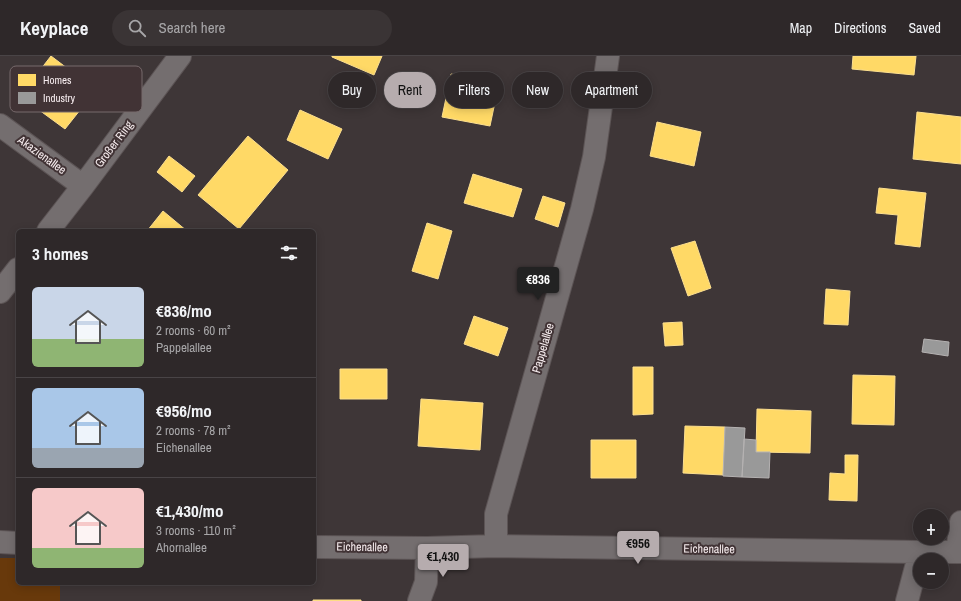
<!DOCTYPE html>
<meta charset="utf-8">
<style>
:root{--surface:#2e2829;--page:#3a3435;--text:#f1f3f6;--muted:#a7a6a8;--line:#494446;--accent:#b6acae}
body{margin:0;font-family:"Archivo Narrow",sans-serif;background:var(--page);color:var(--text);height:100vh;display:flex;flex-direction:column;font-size:15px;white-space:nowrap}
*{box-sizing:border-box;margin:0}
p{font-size:13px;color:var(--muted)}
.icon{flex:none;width:22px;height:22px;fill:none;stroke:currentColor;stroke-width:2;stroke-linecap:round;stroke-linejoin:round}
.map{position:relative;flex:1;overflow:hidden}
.drawer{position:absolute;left:16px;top:173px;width:300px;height:356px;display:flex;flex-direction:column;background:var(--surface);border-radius:6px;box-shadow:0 2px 10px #0003,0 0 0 1px var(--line)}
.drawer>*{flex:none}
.guide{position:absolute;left:328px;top:16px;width:380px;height:36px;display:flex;gap:8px}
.tools{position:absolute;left:913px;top:453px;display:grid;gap:8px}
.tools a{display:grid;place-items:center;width:36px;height:36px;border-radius:50%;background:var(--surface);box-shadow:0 2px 10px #0003,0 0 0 1px var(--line);font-size:20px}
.price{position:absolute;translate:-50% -34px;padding:0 9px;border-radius:4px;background:var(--accent);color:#111;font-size:13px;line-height:26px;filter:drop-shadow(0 1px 2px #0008)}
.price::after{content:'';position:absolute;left:50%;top:24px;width:12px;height:9px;margin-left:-6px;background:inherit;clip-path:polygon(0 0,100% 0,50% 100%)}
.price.active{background:#222;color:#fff}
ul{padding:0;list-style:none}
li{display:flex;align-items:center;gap:12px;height:100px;padding:0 16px}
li+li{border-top:1px solid var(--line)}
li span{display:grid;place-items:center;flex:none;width:112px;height:80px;border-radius:6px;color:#555}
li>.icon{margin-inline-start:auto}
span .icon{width:48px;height:48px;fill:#fffc;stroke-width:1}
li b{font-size:17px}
h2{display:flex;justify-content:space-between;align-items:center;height:48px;padding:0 16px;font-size:17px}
.chip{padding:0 14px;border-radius:18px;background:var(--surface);box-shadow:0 2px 10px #0003,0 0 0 1px var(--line);font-size:14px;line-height:36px}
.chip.active{background:var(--accent);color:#111}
header{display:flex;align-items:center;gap:24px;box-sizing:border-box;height:56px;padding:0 20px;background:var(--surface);border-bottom:1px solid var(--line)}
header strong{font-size:19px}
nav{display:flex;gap:22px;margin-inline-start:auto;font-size:14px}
.search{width:280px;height:36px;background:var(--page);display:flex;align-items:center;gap:10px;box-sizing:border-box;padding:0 14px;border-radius:22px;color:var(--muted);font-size:15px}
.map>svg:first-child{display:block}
.green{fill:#68390b}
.homes{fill:#ffd966;stroke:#fcdf8f}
.industry{fill:#999;stroke:#b5b2b2}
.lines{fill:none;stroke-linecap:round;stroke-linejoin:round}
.minor-casing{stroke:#5c5455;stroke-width:24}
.minor{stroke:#746e6f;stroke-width:22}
.labels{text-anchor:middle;stroke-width:4;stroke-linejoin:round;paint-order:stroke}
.street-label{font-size:12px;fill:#f6ecee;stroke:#413335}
.key{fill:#413335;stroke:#776a6c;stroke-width:1}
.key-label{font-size:11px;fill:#f6ecee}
</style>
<header>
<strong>Keyplace</strong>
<div class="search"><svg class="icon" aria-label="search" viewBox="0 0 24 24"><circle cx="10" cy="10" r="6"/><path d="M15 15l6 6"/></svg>Search here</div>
<nav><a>Map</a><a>Directions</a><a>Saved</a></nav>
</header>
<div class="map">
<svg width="961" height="545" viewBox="0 0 961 545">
<rect width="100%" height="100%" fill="#3e3637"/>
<path class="green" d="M0 502H18V527H60V545H0Z"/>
<path class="homes" d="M51 0 96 34 65 73 20 40Z
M332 0H382L374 19 332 1Z
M853 0H916L914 19 852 13Z
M451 18 499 27 490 70 442 61Z
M300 54 342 73 328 103 287 84Z
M917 56 961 61V108L913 103Z
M657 66 701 76 694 110 650 100Z
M248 80 288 114 239 173 198 139Z
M169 100 195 120 182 136 157 116Z
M473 118 522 133 513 161 464 147Z
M879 132 926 137 920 191 895 188 898 159 876 157Z
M543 140 565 147 558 171 535 163Z
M163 155 187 175H147Z
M427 167 452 175 438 223 412 215Z
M695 185 711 232 688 240 671 192Z
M826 233 850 235 848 269 824 268Z
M474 260 508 272 498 300 464 288Z
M682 266 683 289 665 290 663 267Z
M633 311H653V358L633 359Z
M340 313H387V343H340Z
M853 319 895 320 894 369 852 368Z
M421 343 483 347 480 394 418 390Z
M757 353 811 355 810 397 756 396Z
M685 370 725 371 723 419 683 417Z
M591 384H636V422H591Z
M845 399H858L857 445 829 444 830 417 845 418Z
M313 544H361V545H313Z"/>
<path class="industry" d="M924 283 949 286 948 300 922 296Z
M725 371 745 372 742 421 723 420Z
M744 383 756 384V396H770L769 422 742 421Z"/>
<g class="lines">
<defs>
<path id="minor" d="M0 69 83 130
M48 175 83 130 180 0
M0 236 18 213
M0 486 18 487
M496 490V458L582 153 594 101 608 0
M314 491 427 492 496 490 920 496H961
M957 496 961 466
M419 545 426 526 427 492
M907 545 920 496"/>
</defs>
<use href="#minor" class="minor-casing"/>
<use href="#minor" class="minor"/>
</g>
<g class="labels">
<g class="street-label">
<text transform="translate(114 88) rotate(-53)" y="4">Großer Ring</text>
<text transform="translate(42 99) rotate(36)" y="4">Akazienallee</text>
<text transform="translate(543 292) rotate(-74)" y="4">Pappelallee</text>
<text transform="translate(362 491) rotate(1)" y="4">Eichenallee</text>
<text transform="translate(709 493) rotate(1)" y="4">Eichenallee</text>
</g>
</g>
<rect x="10" y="10" width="132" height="46" rx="6" class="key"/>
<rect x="18" y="18" width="18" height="12" fill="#ffd966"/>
<rect x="18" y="36" width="18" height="12" fill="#999"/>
<g class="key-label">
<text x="43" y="28">Homes</text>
<text x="43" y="46">Industry</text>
</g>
</svg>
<div class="tools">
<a>+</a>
<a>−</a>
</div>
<b class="price active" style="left:538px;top:245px">€836</b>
<b class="price" style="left:638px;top:509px">€956</b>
<b class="price" style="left:443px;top:522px">€1,430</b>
<div class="guide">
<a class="chip">Buy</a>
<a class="chip active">Rent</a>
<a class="chip">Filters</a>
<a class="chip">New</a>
<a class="chip">Apartment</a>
</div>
<section class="drawer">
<h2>3 homes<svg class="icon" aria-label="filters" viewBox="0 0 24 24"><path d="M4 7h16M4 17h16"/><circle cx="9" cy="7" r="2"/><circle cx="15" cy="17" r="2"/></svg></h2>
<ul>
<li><span style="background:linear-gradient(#c9d6e8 65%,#8fb573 0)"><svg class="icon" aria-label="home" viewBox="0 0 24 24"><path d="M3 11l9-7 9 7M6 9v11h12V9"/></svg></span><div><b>€836/mo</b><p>2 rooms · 60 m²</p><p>Pappelallee</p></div></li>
<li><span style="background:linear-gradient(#a9c7e8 75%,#9aa5b1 0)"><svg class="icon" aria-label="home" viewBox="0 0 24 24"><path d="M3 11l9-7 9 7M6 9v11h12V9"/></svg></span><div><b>€956/mo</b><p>2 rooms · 78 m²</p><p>Eichenallee</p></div></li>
<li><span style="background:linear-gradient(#f6c9c9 75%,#8fb573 0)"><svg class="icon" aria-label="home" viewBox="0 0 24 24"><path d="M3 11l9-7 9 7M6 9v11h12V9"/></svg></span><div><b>€1,430/mo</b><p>3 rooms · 110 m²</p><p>Ahornallee</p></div></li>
</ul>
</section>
</div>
